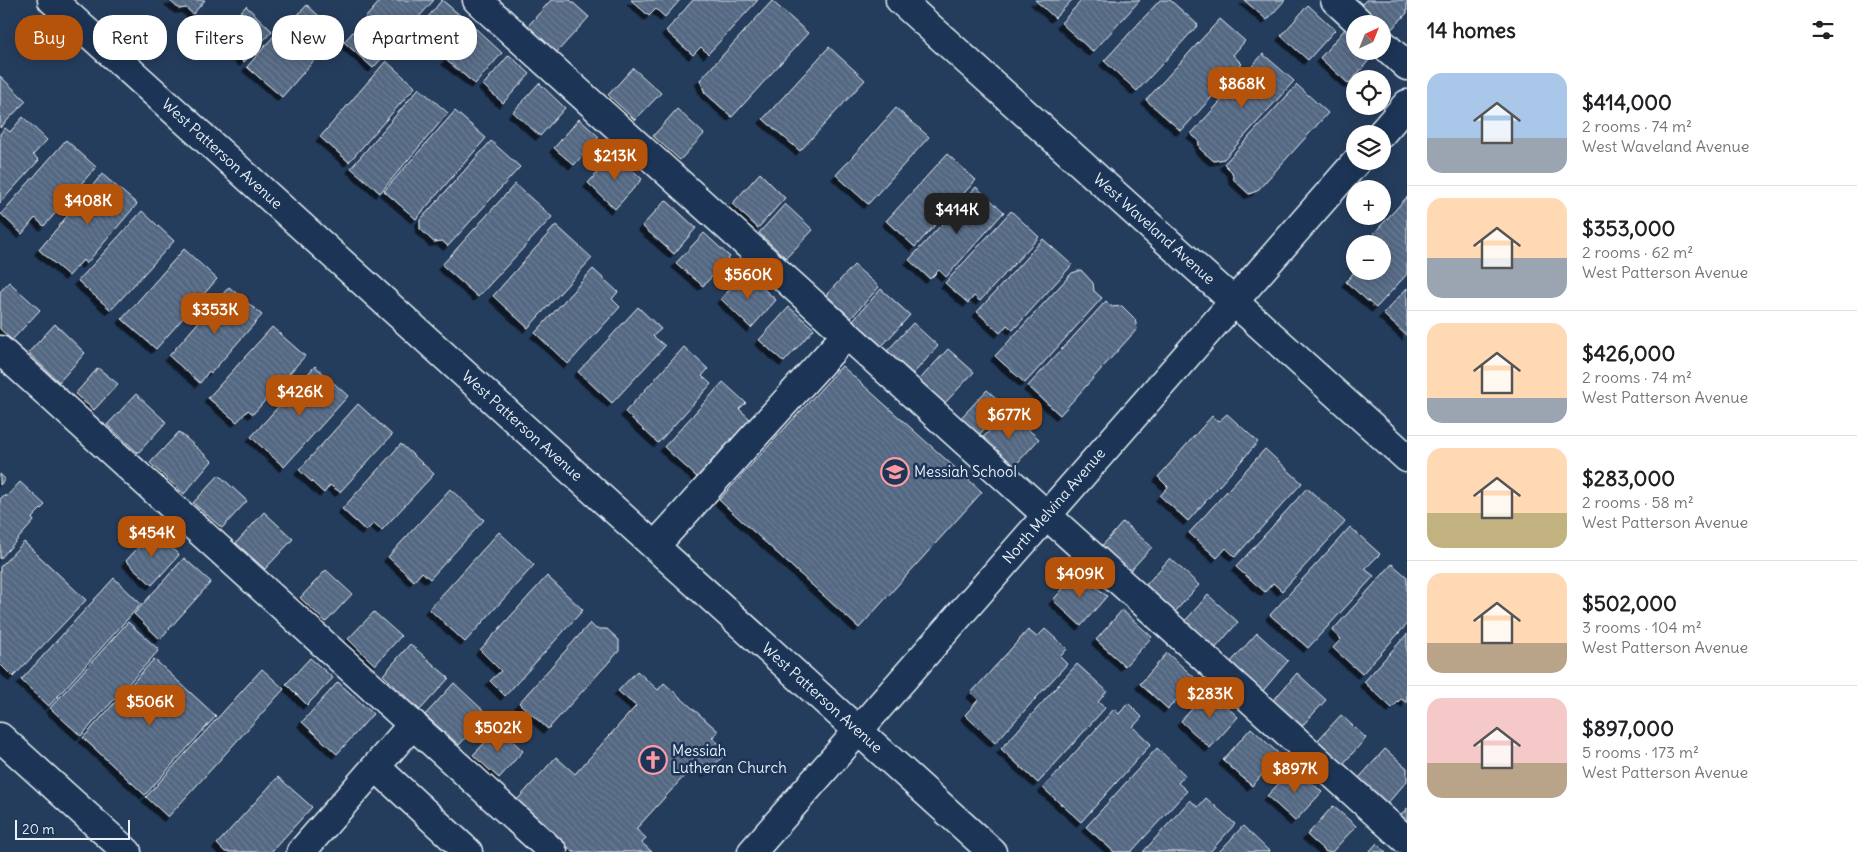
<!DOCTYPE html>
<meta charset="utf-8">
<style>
:root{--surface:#fff;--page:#f6f6f6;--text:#202124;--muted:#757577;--line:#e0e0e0;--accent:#b45309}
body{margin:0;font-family:Delius,sans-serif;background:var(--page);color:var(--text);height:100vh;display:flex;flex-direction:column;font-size:19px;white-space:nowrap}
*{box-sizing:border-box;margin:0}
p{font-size:16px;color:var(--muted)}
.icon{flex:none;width:28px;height:28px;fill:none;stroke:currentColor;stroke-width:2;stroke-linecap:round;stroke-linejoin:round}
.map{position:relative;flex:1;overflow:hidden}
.sheet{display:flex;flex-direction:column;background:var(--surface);width:450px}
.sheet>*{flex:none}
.guide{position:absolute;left:15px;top:15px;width:475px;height:45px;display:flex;gap:10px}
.needle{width:32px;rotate:43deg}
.tools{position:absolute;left:1346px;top:15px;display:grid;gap:10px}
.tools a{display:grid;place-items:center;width:45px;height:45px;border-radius:50%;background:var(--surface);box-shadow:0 2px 12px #0003;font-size:25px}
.scale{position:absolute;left:15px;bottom:12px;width:115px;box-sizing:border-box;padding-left:5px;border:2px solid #e8f1f8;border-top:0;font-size:14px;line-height:18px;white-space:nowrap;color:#e8f1f8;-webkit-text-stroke:4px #1d3557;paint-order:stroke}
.price{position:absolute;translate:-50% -42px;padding:0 11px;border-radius:10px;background:var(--accent);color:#fff;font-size:16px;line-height:32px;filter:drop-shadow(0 1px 2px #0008)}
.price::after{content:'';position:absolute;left:50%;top:30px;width:15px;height:11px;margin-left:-8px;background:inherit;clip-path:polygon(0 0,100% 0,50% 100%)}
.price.current{background:#222;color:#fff}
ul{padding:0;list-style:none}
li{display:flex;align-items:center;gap:15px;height:125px;padding:0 20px}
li+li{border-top:1px solid var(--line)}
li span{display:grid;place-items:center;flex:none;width:140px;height:100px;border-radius:15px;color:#555}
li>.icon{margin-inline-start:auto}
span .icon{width:60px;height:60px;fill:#fffc;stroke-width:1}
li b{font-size:21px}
h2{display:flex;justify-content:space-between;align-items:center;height:60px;padding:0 20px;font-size:21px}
.chip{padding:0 18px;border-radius:20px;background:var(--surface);box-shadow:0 2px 12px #0003;font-size:18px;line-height:45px}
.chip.current{background:var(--accent);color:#fff}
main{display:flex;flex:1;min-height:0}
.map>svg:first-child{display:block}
.building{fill:url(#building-back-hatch);stroke:#e8f1f8;filter:url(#shadow)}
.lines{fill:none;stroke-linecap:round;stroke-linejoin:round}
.minor-casing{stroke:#e8f1f8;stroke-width:31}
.minor{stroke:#1d3557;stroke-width:28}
.labels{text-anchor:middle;stroke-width:5;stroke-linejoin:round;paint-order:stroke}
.street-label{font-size:15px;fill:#e8f1f8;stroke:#1d3557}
.poi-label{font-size:15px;fill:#e8f1f8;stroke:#1d3557;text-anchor:start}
</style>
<main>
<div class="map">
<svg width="1407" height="852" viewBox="0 0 1407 852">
<defs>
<pattern id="building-back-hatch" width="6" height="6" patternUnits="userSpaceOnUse" patternTransform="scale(1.25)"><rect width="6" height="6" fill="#536782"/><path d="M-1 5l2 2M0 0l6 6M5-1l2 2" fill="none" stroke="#6c7d94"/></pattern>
<filter id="shadow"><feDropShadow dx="-4.5" dy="4.5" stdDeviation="0" flood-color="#0009"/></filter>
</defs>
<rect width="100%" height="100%" fill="#253d5d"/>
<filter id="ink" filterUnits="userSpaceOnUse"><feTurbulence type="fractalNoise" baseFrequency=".02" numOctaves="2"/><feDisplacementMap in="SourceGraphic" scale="10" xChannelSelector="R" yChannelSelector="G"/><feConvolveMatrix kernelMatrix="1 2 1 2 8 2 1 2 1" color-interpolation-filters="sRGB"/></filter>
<g filter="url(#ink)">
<path class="building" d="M169 0H205L193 14 186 8 179 9Z
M381 0H434L373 68 344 42Z
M442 0 468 22 443 52 417 30Z
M551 0H570L589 17 556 53 527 27Z
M631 0H680L665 17 656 9 649 16Z
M693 0H758L708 54 701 47 693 55 666 31Z
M1035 0H1072L1055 18Z
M1082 0H1140L1093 52 1061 23Z
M1160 0H1170L1198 25 1137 91 1104 61Z
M1244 0H1285L1267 20Z
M1366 0H1407V13L1389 32 1382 26V24H1380L1360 6Z
M772 1 808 33 732 117 705 93 700 80Z
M307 5 338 33 282 97 247 67 290 17 293 20Z
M1308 5 1335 30 1308 60 1281 36Z
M246 6 272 31 244 62 217 37Z
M1220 19 1245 41 1233 55 1242 64 1181 131 1146 100Z
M474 27 502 53 475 84 446 60Z
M1345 29 1355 38V51H1371L1374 54 1349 84 1320 58Z
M829 47 865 80 800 151 763 119Z
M1263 54 1294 81 1224 159 1214 161 1200 149 1198 140 1191 134Z
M509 55 530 74 503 103 483 85Z
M386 61 415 87 349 162 320 137Z
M633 68 661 93 635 120 608 95Z
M0 76 26 101 0 128Z
M539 83 565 108 540 136 513 112Z
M1297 85 1328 113 1257 191 1249 194 1234 180 1232 172 1224 164Z
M419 88 448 113 380 193 351 168Z
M896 108 929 137 868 204 836 175Z
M677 109 704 134 680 160 653 136Z
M455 111 486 138 416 219 384 191Z
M23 117 47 140 33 155 39 160 0 203V134L5 128 10 132Z
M579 119 599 137 574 165 554 148Z
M66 140 96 167 44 226 35 218 22 234 1 214Z
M491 141 520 167 448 246 442 241 434 242 420 229V220Z
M615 154 642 179 615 209 588 183Z
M947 154 976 180 915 247 886 221Z
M760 173 785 198 758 228 732 204Z
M102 174 137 204 86 264 83 260 69 276 39 250Z
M515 184 552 217 478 297 442 265Z
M976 187 1004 212 946 277 939 270 930 279 909 260Z
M1407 197V274L1376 308 1346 282 1355 271H1382V244H1364Z
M666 200 696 228 674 254 642 226Z
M785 204 813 230 786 258 759 233Z
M142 211 174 241 111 310 78 281Z
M1011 211 1039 237 980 301 974 296 968 303 945 283Z
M556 225 592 258 528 328 493 296Z
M704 233 730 257 703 286 676 263Z
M1043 239 1072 265 1013 330 1007 325 1000 333 977 312Z
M184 249 217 279 156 349 122 319Z
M854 265 879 287 851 318 826 295Z
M593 269 618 292 612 299 620 307 568 364 535 333Z
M1081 270 1093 283 1094 291 1102 298 1025 383 995 356 1072 273Z
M745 272 776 300 751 328 721 299Z
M9 282 40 310 12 340 0 329V292Z
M229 287 262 315 211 373 209 371 200 383 169 356Z
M1407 288V336L1383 314Z
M881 289 910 315 882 346 853 320Z
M1106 301 1112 307 1122 306 1135 319 1137 329 1060 415 1028 386Z
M638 307 661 329 653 336 665 346 612 403 578 372Z
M789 307 814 329 784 362 759 340Z
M913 323 938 346 913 374 887 351Z
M55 324 85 353 59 382 28 353Z
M272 327 305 356 253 414 248 410 237 422 208 398Z
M684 347 708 369 702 376 711 384 658 443 625 412Z
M948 349 974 372 944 404 919 380Z
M315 366 348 396 284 467 251 437Z
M842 366 982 492 859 628 719 500Z
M98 368 118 384 94 410 75 394Z
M723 382 746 403 739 409 750 419 697 477 664 447Z
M987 390 1005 406 977 437 958 421Z
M136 394 166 422 138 453 107 425Z
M358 404 392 435 340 492 330 485 324 493 299 470Z
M1007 411 1039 439 1011 470 980 441Z
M1227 414 1258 442 1188 521 1160 496 1168 487 1158 477 1212 416 1218 422Z
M179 432 212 461 184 494 150 463Z
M401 444 434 474 382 530 374 523 366 531 342 509Z
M1265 449 1302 483 1235 557 1226 548 1217 558 1189 533Z
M0 474 5 479 0 485Z
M219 475 247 501 222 528 193 503Z
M20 482 45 505 32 518 34 521 0 559V499L4 495 6 497Z
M1307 488 1345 522 1282 591 1273 583 1265 592 1236 567Z
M450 489 484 520 430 579 422 572 414 581 388 557Z
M264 512 293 539 265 569 236 543Z
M1123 522 1152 547 1129 572 1101 547Z
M1350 527 1380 554 1365 569 1374 576 1308 648 1270 615Z
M153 531 179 555 152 585 126 561Z
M499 532 534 565 465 642 429 609Z
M24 542 86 600 13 677 0 664V567Z
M184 558 211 582 160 639 134 614Z
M1170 558 1199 585 1173 614 1144 587Z
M1392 564 1407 577V624L1362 674 1333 648 1341 639 1332 631Z
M326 570 352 594 326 622 300 598Z
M1078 572 1107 596 1081 626 1053 600Z
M547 576 583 610 505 696 490 681 501 671 480 650Z
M114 578 141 604 49 706 21 680Z
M1208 595 1238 622 1214 650 1184 622Z
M1122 610 1152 637 1125 666 1096 640Z
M374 612 401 636 375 665 348 639Z
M128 622 159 650 81 736 50 708Z
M590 623 596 629H607L619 640V651L548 729 519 703Z
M1045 629 1067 649 1060 657 1067 664 995 743 965 715 978 700 971 693 1028 630 1037 637Z
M1257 633 1288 661 1261 693 1229 664Z
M1407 634V703L1401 699 1392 708 1364 682Z
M410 644 449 678 420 710 383 675Z
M1167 653 1196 679 1168 709 1140 684Z
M310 658 333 678 307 705 286 684Z
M154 659 216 716 145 795 83 738Z
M1077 664 1107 691 1098 702 1105 708 1038 783 1001 749Z
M262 669 284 689 168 817 146 797Z
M637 671 658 690 664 683 718 731 712 738 728 751 707 773 696 763 636 829 646 838 642 843 652 852H573L517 800 556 757 575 774 636 706 618 691Z
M1297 673 1326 700 1301 727 1272 702Z
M338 682 373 714 337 754 302 722Z
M454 683 487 714 459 745 425 715Z
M1209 690 1238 717 1210 748 1181 721Z
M1128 703 1142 717 1133 727 1151 744 1081 822 1043 788 1114 709 1119 714Z
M1341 715 1366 738 1343 764 1317 741Z
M499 728 523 751 499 778 473 755Z
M1251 728 1280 755 1252 786 1223 760Z
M1157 748 1185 775 1178 783 1187 791 1131 852H1114L1086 827Z
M1385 749 1407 768V781L1386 805 1358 779Z
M1294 767 1322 792 1295 821 1267 796Z
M278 777 312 807 271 852H225L217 844Z
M1206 798 1235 824 1210 852H1143L1190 800 1198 807Z
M1333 806 1356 826 1332 852H1326L1307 835Z
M1407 808V823L1400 816Z
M1243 826 1270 852H1219Z
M1377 843 1386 852H1369Z"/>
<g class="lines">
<defs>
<path id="minor" d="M52 0 992 852
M477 0 1407 841
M900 0 1407 458
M1335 0 1361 24
M1382 43 1407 66
M1381 134 1407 104
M0 350 553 852
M655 546 846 335
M0 737 127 852
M376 767 468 852
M301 852 413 724
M752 852 1357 161"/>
</defs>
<use href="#minor" class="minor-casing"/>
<use href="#minor" class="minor"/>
</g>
</g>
<defs>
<symbol id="school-ring" viewBox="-11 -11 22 22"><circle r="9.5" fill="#1d3557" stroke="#ff9aa2" stroke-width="1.5"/><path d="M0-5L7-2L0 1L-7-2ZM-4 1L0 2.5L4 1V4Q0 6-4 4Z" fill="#ff9aa2"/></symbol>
<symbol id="church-ring" viewBox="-11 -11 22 22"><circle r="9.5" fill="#1d3557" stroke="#ff9aa2" stroke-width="1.5"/><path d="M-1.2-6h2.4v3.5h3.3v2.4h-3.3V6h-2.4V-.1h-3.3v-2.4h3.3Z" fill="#ff9aa2"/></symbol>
</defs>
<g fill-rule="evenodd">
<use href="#school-ring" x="879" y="456" width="32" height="32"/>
<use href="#church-ring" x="637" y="744" width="32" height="32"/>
</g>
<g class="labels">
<g class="street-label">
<text transform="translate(222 154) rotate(42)" y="5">West Patterson Avenue</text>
<text transform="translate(1154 229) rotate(42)" y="5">West Waveland Avenue</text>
<text transform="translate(522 426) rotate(42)" y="5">West Patterson Avenue</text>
<text transform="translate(1054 506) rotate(-49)" y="5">North Melvina Avenue</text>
<text transform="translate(822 698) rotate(42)" y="5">West Patterson Avenue</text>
</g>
<g class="poi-label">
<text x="914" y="477">Messiah School</text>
<text x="672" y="756">Messiah<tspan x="672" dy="17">Lutheran Church</tspan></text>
</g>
</g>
</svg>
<div class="tools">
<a><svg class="needle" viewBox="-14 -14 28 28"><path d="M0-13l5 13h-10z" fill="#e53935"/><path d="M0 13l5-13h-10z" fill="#757577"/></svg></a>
<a><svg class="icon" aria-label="locate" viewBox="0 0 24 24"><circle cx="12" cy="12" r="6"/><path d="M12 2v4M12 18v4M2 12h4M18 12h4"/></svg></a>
<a><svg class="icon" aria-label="layers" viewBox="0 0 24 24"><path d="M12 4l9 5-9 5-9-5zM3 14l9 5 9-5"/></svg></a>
<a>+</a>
<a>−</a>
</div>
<div class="scale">20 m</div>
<b class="price" style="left:1242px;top:109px">$868K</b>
<b class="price" style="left:615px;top:181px">$213K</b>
<b class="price" style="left:88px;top:226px">$408K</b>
<b class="price current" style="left:957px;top:235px">$414K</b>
<b class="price" style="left:748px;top:300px">$560K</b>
<b class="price" style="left:215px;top:335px">$353K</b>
<b class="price" style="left:300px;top:417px">$426K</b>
<b class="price" style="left:1009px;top:440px">$677K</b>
<b class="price" style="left:152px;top:558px">$454K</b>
<b class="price" style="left:1080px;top:599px">$409K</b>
<b class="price" style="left:1210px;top:719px">$283K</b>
<b class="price" style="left:150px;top:727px">$506K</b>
<b class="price" style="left:498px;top:753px">$502K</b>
<b class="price" style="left:1295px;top:794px">$897K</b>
<div class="guide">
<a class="chip current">Buy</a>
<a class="chip">Rent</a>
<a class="chip">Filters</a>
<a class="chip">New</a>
<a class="chip">Apartment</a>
</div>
</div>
<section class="sheet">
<h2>14 homes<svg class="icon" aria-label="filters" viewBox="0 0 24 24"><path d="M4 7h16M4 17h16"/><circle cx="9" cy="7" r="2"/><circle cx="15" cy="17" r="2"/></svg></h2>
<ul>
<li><span style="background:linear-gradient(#a9c7e8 65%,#9aa5b1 0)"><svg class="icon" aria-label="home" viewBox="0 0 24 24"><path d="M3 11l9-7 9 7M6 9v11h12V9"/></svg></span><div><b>$414,000</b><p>2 rooms · 74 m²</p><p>West Waveland Avenue</p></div></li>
<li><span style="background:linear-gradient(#ffd9b3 60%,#9aa5b1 0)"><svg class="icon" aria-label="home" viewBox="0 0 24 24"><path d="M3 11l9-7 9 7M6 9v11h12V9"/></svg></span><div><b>$353,000</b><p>2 rooms · 62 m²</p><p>West Patterson Avenue</p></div></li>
<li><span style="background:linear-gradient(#ffd9b3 75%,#9aa5b1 0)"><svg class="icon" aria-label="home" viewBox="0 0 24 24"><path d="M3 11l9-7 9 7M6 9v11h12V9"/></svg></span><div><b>$426,000</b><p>2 rooms · 74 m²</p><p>West Patterson Avenue</p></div></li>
<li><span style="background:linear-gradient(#ffd9b3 65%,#c2b280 0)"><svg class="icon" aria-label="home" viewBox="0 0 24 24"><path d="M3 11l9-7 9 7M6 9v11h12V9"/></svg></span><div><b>$283,000</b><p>2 rooms · 58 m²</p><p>West Patterson Avenue</p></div></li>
<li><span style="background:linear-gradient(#ffd9b3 70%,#b9a48a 0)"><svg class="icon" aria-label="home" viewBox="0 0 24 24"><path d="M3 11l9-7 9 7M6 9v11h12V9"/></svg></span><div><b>$502,000</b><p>3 rooms · 104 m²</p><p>West Patterson Avenue</p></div></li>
<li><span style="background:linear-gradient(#f6c9c9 65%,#b9a48a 0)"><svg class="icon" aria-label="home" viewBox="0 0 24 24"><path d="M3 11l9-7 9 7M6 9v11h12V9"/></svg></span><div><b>$897,000</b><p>5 rooms · 173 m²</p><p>West Patterson Avenue</p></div></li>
</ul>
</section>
</main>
